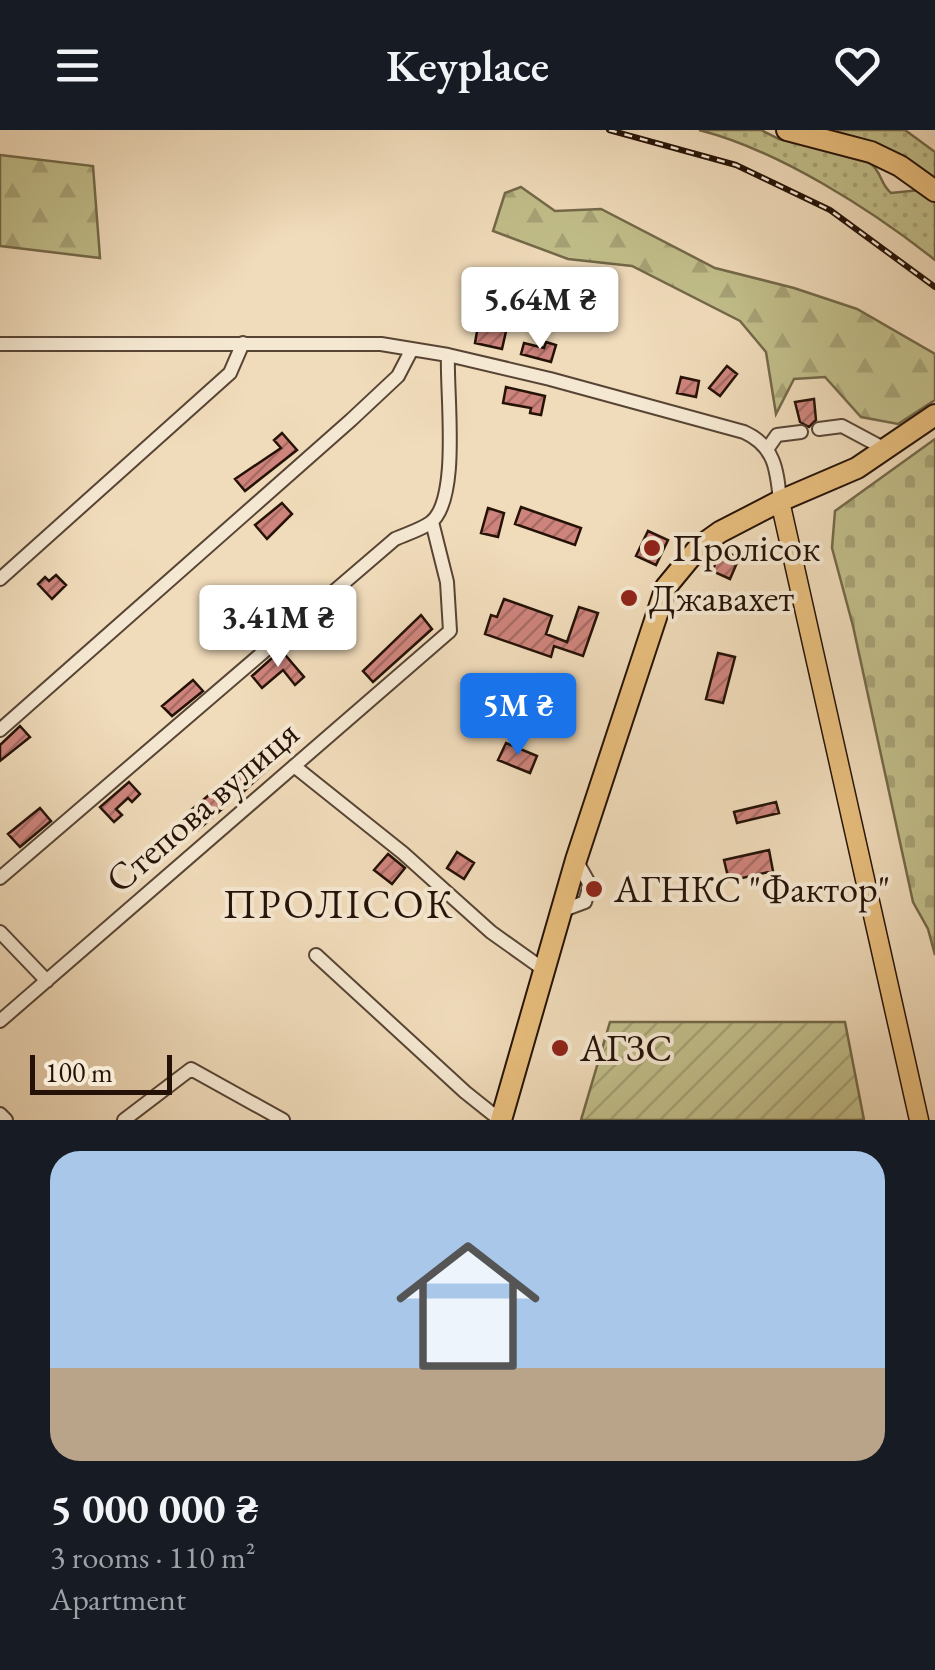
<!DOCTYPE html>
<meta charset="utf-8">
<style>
:root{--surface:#171b24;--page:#242831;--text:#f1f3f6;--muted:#9ea1a6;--line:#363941;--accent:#1a73e8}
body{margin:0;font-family:"EB Garamond",serif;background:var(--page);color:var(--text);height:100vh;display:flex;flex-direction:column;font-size:38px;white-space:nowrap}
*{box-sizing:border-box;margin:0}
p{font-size:32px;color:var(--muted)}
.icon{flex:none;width:55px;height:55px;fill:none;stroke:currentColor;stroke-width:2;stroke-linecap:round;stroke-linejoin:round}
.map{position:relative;height:990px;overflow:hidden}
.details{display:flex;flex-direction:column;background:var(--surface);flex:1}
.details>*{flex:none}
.scale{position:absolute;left:30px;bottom:25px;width:142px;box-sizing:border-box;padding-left:10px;border:5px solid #251207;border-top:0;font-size:28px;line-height:35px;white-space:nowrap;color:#251207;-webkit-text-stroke:8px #f5e8d2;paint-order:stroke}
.price{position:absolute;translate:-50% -85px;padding:0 22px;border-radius:10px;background:#fff;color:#222;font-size:32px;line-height:65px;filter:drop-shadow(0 2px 5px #0008)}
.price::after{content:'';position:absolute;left:50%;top:60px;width:30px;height:22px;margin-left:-15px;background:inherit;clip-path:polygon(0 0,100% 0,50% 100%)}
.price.on{background:var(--accent);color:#fff}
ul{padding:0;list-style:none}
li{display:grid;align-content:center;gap:20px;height:530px;padding:0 50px}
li+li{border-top:2px solid var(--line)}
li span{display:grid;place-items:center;height:310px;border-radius:30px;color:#555}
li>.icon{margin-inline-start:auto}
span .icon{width:180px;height:180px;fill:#fffc;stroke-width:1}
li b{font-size:42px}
header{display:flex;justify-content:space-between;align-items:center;height:130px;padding:0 50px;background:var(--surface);font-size:45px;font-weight:600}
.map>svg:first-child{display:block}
.grass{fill:url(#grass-dots);stroke:#736848;stroke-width:2.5}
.forest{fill:url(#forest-firs);stroke:#736848;stroke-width:2.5}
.cemetery{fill:url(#cemetery-stones);stroke:#736848;stroke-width:2.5}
.garden{fill:url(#garden-furrows);stroke:#736848;stroke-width:2.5}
.building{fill:url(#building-hatch);stroke:#251207;stroke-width:2.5}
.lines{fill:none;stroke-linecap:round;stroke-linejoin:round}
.minor-casing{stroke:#584434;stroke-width:16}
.major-casing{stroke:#251207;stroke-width:21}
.highway-casing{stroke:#251207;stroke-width:24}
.minor{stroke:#f5e8d2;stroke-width:12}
.major{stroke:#e8be7d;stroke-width:18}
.highway{stroke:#e8be7d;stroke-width:20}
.rail-casing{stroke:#251207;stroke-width:6}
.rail{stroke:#f5e8d2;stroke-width:2.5;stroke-dasharray:8;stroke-linecap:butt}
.poi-dot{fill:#8f2418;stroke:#f5e8d2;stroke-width:4}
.labels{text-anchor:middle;stroke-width:8;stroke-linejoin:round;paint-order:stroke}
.poi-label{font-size:38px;fill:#251207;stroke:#f5e8d2;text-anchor:start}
.street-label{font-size:38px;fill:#251207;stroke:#f5e8d2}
.neighbourhood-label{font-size:40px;letter-spacing:2.5px;fill:#251207;stroke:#f5e8d2}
</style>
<header><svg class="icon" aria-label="menu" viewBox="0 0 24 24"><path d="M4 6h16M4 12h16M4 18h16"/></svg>Keyplace<svg class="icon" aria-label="heart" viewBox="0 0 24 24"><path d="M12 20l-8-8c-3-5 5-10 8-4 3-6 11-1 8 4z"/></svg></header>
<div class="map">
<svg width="935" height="990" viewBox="0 0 935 990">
<defs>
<pattern id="grass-dots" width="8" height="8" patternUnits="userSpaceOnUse" patternTransform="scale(2.5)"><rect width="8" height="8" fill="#c1be8a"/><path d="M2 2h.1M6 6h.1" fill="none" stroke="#a6a276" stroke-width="1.8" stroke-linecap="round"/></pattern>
<pattern id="forest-firs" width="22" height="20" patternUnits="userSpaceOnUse" patternTransform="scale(2.5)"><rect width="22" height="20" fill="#c1be8a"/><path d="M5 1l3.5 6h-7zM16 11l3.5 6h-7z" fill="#a6a276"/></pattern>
<pattern id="cemetery-stones" width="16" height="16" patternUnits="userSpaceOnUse" patternTransform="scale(2.5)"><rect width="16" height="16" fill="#c1be8a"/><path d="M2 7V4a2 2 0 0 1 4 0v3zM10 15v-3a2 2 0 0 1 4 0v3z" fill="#a6a276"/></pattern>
<pattern id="garden-furrows" width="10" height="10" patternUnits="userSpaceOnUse" patternTransform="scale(2.5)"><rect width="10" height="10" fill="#c1be8a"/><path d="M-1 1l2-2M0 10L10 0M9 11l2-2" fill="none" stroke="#a6a276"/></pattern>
<pattern id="building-hatch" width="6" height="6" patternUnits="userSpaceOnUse" patternTransform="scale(2.5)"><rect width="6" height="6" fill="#ce847c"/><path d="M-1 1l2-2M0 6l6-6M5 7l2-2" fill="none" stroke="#a76b64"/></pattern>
</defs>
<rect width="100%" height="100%" fill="#f0dbba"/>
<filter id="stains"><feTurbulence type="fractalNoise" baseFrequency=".002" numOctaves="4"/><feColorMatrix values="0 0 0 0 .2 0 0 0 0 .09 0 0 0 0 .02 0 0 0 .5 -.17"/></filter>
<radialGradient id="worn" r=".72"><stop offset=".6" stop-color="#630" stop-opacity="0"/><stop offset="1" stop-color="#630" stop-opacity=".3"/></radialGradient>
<path class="grass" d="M699 0H761L779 9 870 33C882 42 880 54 891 63L920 60 935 71V130C872 80 778 20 699 0Z
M837 0H905L935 22V50L877 15 836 3Z"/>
<path class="forest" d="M0 25 93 36 100 128 0 116Z
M521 57 555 81 601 79 715 138 794 158 857 179 935 224V270L898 294 861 287 825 247 794 249 776 284 766 222 740 191 632 136 568 129 493 101 505 63Z"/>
<path class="cemetery" d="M935 309V825L928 799 913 772 853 496 832 418 835 381Z"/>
<path class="garden" d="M610 892H845L864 990H581Z"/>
<path class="building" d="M479 190 507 197 502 219 475 213Z
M546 212 556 215 551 232 521 224 524 213 544 218Z
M727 236 737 244 720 266 709 258Z
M681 247 699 251 696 267 677 263Z
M506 257 545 266 541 285 530 283 531 278 503 273Z
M814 269 816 290 809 297 800 292 795 272Z
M282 303 297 320 245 361 235 349 281 318 274 310Z
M282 373 292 384 267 409 255 395Z
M521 377 581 398 575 415 515 394Z
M488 378 504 383 498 407 481 403Z
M648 401 668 410 656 435 636 426Z
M722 420 739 428 730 449 712 441Z
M56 445 66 455 52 469 38 454 45 447 49 451Z
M504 469 552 486 546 504 567 512 579 477 598 483 583 526 554 516 551 527 485 504 491 485 497 487Z
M421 485 432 499 373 552 363 541Z
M281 520 304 547 295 555 283 540 262 558 252 546Z
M718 523 735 527 723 573 706 569Z
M193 550 203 561 172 586 162 576Z
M494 552 503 558 486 585 477 579Z
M20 596 30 607 0 631V615Z
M285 607 293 616 242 663 229 650 266 615 270 620Z
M506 613 537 626 530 643 498 630Z
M129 652 140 664 132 672 128 668 116 679 122 685 114 692 100 677Z
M216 659 229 673 198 700 184 686Z
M776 672 779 683 737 693 734 682Z
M40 678 51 691 20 717 8 704Z
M769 720 773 741 729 751 724 730Z
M457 722 474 733 464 749 447 738Z
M388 724 405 738 392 754 374 740Z"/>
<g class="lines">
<defs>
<path id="minor" d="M0 214H381L448 225 550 249 744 302C775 316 777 340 780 371
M819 299 842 296 885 319
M768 318 777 305 801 302
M0 449 230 243 243 213
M0 600 351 290 398 246 412 219
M294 636 403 723 491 802 543 839
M0 748 395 409C406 404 420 400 430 393 461 371 446 261 448 225
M561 781 585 772 590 755 576 730
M0 802 47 851
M316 825 465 962 500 990
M0 891 450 501 447 452 432 392
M0 984 6 990
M124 990 191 939 283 990"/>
<path id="major" d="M780 371 919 990"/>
<path id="highway" d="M787 0 871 22 900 36 935 61
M501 990 576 730 666 457 699 417 720 402 780 371 857 338 935 285"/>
</defs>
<use href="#minor" class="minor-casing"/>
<use href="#major" class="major-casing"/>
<use href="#highway" class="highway-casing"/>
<use href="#minor" class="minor"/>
<use href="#major" class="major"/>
<use href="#highway" class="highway"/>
<defs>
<path id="rail" d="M609 0 736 35 830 80 935 157"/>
</defs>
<use href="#rail" class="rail-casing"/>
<use href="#rail" class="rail"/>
</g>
<g class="poi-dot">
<circle cx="652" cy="418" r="10"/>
<circle cx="629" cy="468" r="10"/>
<circle cx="594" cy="759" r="10"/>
<circle cx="560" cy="918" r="10"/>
</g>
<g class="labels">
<g class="poi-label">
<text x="672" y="431">Пролісок</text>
<text x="649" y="481">Джавахет</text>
<text x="614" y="772">АГНКС "Фактор"</text>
<text x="580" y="931">АГЗС</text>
</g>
<g class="street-label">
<text transform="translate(202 676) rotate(-41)" y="13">Степова вулиця</text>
</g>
<g class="neighbourhood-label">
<text x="339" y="788">ПРОЛІСОК</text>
</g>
</g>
<rect width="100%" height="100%" filter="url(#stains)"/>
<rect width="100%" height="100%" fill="url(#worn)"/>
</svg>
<div class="scale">100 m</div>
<b class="price" style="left:540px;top:222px">5.64M ₴</b>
<b class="price" style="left:278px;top:540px">3.41M ₴</b>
<b class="price on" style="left:518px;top:628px">5M ₴</b>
</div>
<section class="details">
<ul>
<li><span style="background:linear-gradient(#a9c7e8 70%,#b9a48a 0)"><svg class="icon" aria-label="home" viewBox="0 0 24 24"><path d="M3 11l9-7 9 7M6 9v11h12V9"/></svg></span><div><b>5 000 000 ₴</b><p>3 rooms · 110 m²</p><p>Apartment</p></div></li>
</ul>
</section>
